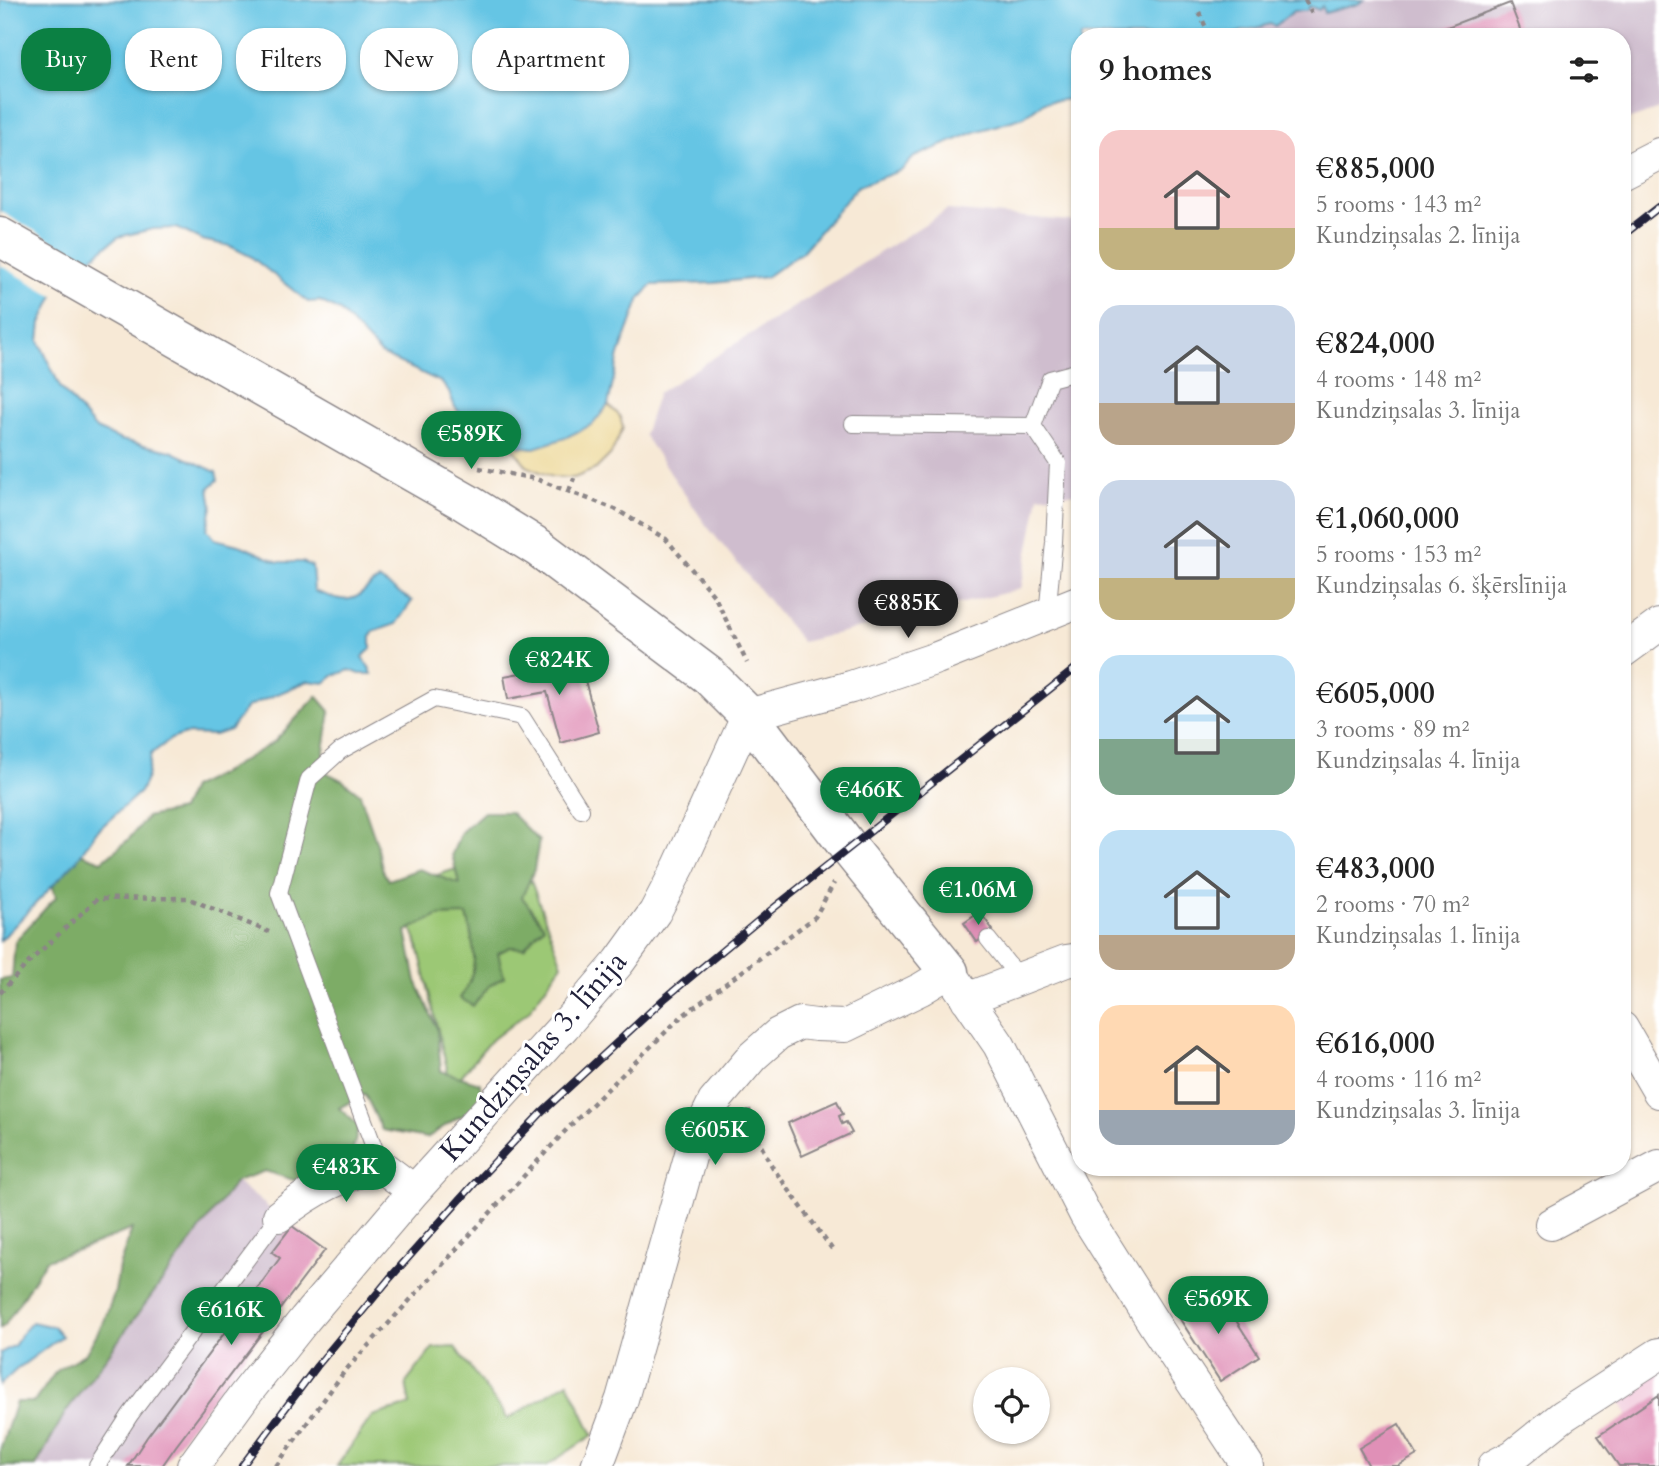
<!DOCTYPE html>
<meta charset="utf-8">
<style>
:root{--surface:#fff;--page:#f2f2f2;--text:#222;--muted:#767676;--accent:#0b8043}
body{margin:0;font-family:Cardo,serif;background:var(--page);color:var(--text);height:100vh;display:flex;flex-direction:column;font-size:26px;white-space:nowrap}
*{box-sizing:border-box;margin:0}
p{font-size:23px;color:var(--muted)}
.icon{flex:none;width:38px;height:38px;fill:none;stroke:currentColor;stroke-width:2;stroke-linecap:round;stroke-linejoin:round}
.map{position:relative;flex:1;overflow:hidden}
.details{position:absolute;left:1071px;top:28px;width:560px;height:1148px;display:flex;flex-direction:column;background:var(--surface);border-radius:28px;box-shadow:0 2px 5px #0004}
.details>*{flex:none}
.hud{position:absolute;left:21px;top:28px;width:665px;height:63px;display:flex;gap:14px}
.tools{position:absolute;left:973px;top:1367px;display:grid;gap:14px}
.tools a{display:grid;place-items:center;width:77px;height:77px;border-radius:50%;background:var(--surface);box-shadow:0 2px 5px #0004;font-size:35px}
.price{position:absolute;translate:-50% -60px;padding:0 16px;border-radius:24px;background:var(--accent);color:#fff;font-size:23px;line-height:46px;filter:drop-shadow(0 2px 4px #0008)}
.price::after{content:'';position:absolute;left:50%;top:42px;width:21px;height:16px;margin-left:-10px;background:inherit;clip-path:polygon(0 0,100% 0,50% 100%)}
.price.on{background:#222;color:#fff}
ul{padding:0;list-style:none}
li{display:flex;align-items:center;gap:21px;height:175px;padding:0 28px}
li span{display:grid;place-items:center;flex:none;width:196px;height:140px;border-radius:21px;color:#555}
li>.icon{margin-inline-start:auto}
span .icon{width:84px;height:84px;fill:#fffc;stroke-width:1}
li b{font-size:30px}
h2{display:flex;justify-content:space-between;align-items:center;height:84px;padding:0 28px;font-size:30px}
.pill{padding:0 24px;border-radius:28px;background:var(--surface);box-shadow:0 2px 5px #0004;font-size:24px;line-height:63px}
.pill.on{background:var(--accent);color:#fff}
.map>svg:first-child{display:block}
.built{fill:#f3cfdf}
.industrial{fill:#cfbdce}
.green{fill:#9cc875;stroke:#5f7558;stroke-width:2}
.forest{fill:#7dac66;stroke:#506750;stroke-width:2}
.sand{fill:#eeda9e;stroke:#887e6c;stroke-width:2}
.water{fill:#65c5e4;stroke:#447490;stroke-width:2}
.pier{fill:#f7e9d6}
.building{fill:#e090b7}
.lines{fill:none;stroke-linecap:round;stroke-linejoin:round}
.service-casing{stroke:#8c8688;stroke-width:18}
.minor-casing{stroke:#8c8688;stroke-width:34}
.tertiary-casing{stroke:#8c8688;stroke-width:41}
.path{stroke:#8c8688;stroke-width:4.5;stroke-dasharray:5 5;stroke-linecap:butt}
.service{stroke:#fff;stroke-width:16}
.minor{stroke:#fff;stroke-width:32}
.tertiary{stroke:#fff;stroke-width:38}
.rail-casing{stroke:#22223b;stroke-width:8}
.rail{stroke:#fff;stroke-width:5;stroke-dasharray:16;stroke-linecap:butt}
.labels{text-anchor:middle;stroke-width:6;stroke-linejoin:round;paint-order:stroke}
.street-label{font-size:30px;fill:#22223b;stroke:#fff}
</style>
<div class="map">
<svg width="1659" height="1466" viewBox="0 0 1659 1466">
<rect width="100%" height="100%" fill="#fff"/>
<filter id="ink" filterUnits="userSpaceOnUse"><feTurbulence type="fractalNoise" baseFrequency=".0143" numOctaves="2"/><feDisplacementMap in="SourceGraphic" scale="14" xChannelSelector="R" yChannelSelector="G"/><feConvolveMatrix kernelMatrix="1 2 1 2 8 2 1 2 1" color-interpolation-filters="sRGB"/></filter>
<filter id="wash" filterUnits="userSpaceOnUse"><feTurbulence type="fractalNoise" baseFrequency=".00686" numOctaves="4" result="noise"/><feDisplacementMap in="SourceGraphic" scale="28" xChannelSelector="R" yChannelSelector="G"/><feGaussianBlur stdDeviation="1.57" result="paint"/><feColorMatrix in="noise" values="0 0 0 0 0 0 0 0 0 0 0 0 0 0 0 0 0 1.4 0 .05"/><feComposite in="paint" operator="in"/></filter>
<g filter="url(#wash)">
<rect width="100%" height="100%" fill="#f7e9d6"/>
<path class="built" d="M1659 1365V1466H1619L1598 1436 1628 1416 1615 1393Z"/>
<path class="industrial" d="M1364 0H1659V109L1622 122V37H1258L1255 29 1270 24 1275 26 1294 11H1307L1309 6 1321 5 1324 12 1358 4Z
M947 210 1080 222V493L1039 496 1021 589 802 642 706 525 644 435 658 393Z
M236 1181 279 1216 325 1250 176 1446 162 1466H33L65 1413Z"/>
<path class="green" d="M519 849 562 964 528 1012 489 1042 459 1079 450 1081 418 946 396 888Z
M455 1347 508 1419 568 1382 593 1435 546 1466H337L372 1416 410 1405 406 1383 433 1348Z"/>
<path class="forest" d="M317 696 330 711 324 751 327 773 342 780 360 794 377 844 383 872 389 880 419 869 459 884 452 854 461 832 484 812H510L539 841 534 870 522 897 544 926 524 948 510 947 498 953 504 977 489 986 473 1006 460 998C481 971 474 946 467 915L438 916 406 931 416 981 437 1028 441 1071 480 1083 482 1107 457 1118 427 1138 382 1130 365 1094 339 1108 359 1126 352 1153 306 1184 265 1171 236 1181 65 1413 36 1466H0V1450L16 1402H34L57 1370 86 1353 104 1321 115 1291 119 1266 132 1229 90 1246 46 1260 5 1325 0 1329V980L12 978 15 941 56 897 49 874 68 849 102 861 129 839 147 817 181 810 191 788 220 774 274 742Z"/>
<path class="sand" d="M608 405 620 416 623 428 611 454 596 469 574 478 552 477 528 467 510 445 534 448 593 424Z"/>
<path class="water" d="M0 0H1364L1358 4 1324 13 1322 6 1319 10 1309 6 1307 11H1294L1275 26 1270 24C1256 29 1240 30 1228 37H1080V98L1044 102 1024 117 975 132 914 157 902 170 858 186 802 252 766 277 714 283 652 285 640 298 619 355 608 405 593 424 565 438 534 448 510 445 470 426 455 407 449 392 441 382 381 354 340 311 320 301 308 302 250 256 230 246 202 240 177 228 153 229 118 237 89 260 55 293 41 323 39 341 60 387 96 429 121 440 171 451 216 472 218 480 209 488 212 507 207 529 215 539 242 546 278 562H302L312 566 314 591C330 596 347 606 362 593 369 588 371 582 380 580L412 601 396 624 373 632 371 637V649L362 657 369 667 372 674H360L350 670 335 675 325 683 308 681 247 707 230 730 215 735 185 734 171 739 151 754 147 777 140 792 96 832 77 860 0 941Z
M32 1322 54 1327 62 1336 16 1370 0 1385V1353L15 1345 20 1335Z"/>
<path class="pier" d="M0 211 91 263 57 298 0 265Z"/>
<g id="blocks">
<path class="building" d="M1510 3 1523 37H1421Z
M580 662 599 732 561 743 547 692 508 699 504 676Z
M980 912 993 930 977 942 964 923Z
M837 1101 843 1114 839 1116 842 1124 846 1122 852 1133 802 1156 788 1123Z
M292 1226 325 1250 176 1446 162 1466H128L147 1437 280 1258 272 1252Z
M1217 1291 1259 1356 1220 1381 1178 1316Z
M1659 1395V1466H1619L1598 1436Z
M1399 1424 1417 1455 1398 1466H1369L1359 1448Z"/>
</g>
</g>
<g filter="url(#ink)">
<use href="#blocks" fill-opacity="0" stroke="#8c8688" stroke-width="2"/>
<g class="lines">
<defs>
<path id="service" d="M853 424 1033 426 1058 463 1054 542 1047 615
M1033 426 1050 379 1080 371
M988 939 1008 964 1022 978
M381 1166 279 893 309 779 340 751 434 699 522 717 581 810
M97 1466 130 1415 279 1216"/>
<path id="minor" d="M1622 173 1659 154
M1622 652 1659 625
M967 999 1066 961 1080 959
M1622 1028 1659 1092
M279 1216C309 1192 343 1173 381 1166L414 1191
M1551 1224 1659 1166
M193 1466 244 1396 305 1319 414 1191 564 1026 619 962 655 912 679 866 748 715 851 687 937 658 1080 601
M597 1466 622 1399 694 1143 714 1102 753 1056 778 1034 800 1023 816 1025 845 1026 921 989 949 972 999 1045 1086 1216 1156 1327 1248 1466
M1494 1466 1513 1456 1563 1416 1659 1354"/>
<path id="tertiary" d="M0 237 465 502 539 548 708 675 748 715 849 848 949 972"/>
</defs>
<use href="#service" class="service-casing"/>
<use href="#minor" class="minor-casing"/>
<use href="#tertiary" class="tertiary-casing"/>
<path class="path" d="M1305 0 1312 14
M1199 12 1210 37
M479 468 536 479 615 509 666 539 715 597 747 663
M569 491 574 478
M0 993 31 960 97 899 187 898 269 932
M749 1109 751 1127 773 1168 832 1249
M276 1466 344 1372 568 1128 681 1017 815 917 834 883"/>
<use href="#service" class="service"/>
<use href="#minor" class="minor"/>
<use href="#tertiary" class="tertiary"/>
<defs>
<path id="rail" d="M1622 236 1659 207
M242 1466 317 1366 390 1278 474 1184 541 1113 664 999 770 911 1080 665"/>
</defs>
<use href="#rail" class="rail-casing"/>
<use href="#rail" class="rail"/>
</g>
</g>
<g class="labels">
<g class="street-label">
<text transform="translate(533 1056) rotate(-49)" y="10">Kundziņsalas 3. līnija</text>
</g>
</g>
</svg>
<div class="tools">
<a><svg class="icon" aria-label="locate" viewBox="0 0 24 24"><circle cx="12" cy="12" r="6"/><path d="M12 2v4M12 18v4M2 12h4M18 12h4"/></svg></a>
</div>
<b class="price" style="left:471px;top:471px">€589K</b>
<b class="price on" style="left:908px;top:640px">€885K</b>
<b class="price" style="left:559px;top:697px">€824K</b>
<b class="price" style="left:870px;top:827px">€466K</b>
<b class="price" style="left:978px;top:927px">€1.06M</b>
<b class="price" style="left:715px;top:1167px">€605K</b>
<b class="price" style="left:346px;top:1204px">€483K</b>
<b class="price" style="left:1218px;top:1336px">€569K</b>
<b class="price" style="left:231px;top:1347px">€616K</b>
<div class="hud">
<a class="pill on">Buy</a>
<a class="pill">Rent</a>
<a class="pill">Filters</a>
<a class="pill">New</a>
<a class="pill">Apartment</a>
</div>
<section class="details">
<h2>9 homes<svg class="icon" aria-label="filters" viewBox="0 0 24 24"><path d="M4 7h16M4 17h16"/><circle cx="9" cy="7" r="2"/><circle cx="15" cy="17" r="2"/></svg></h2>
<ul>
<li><span style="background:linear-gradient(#f6c9c9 70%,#c2b280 0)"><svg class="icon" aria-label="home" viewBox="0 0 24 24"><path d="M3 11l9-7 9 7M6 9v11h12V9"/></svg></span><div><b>€885,000</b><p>5 rooms · 143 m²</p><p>Kundziņsalas 2. līnija</p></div></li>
<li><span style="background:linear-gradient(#c9d6e8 70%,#b9a48a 0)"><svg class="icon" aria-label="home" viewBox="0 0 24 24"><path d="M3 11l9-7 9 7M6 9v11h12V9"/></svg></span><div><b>€824,000</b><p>4 rooms · 148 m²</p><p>Kundziņsalas 3. līnija</p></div></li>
<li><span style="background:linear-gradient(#c9d6e8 70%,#c2b280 0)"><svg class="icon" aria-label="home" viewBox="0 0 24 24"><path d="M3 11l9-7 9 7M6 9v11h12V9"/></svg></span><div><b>€1,060,000</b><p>5 rooms · 153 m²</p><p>Kundziņsalas 6. šķērslīnija</p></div></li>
<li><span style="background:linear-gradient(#bfe0f5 60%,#7fa58c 0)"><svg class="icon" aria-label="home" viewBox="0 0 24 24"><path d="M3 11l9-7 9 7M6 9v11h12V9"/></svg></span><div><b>€605,000</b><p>3 rooms · 89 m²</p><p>Kundziņsalas 4. līnija</p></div></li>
<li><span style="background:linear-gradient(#bfe0f5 75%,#b9a48a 0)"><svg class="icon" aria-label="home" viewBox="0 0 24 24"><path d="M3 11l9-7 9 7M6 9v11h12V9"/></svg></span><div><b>€483,000</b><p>2 rooms · 70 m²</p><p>Kundziņsalas 1. līnija</p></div></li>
<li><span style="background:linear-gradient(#ffd9b3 75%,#9aa5b1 0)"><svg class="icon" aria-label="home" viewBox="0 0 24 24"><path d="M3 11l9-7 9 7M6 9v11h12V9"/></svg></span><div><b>€616,000</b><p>4 rooms · 116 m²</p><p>Kundziņsalas 3. līnija</p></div></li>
</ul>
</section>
</div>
